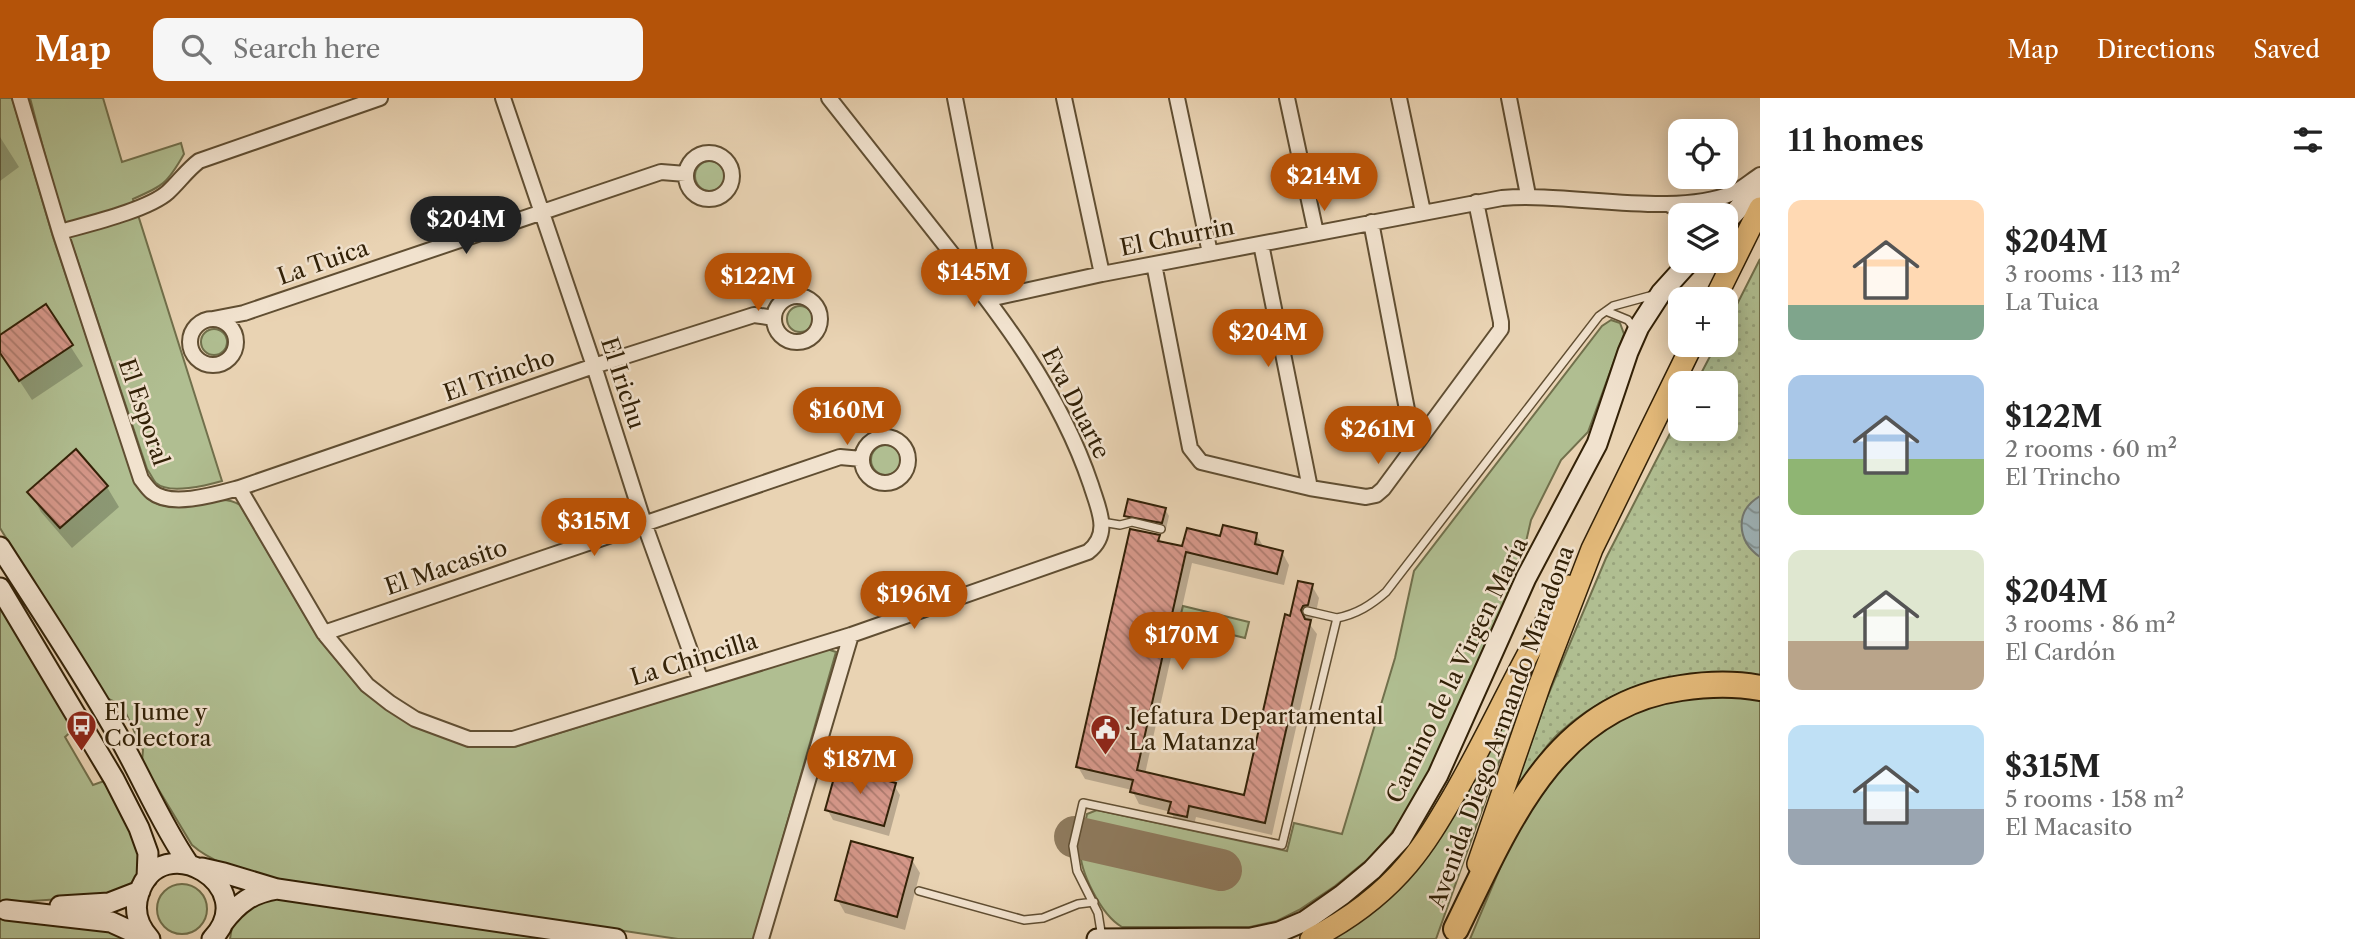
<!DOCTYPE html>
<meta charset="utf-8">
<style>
:root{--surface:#fff;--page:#f6f6f6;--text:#222;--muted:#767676;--accent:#b45309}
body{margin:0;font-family:"Libre Caslon Text",serif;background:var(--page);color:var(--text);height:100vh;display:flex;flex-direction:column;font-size:26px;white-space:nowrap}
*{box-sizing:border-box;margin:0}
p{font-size:23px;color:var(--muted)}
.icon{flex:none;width:38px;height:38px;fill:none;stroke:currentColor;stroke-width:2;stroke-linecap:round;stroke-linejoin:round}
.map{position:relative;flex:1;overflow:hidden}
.details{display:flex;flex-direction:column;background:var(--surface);width:595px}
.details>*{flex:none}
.controls{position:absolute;left:1668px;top:21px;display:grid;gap:14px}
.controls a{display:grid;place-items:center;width:70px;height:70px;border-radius:14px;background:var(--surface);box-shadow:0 4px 18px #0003;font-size:35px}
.price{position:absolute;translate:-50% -60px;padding:0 16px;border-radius:24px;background:var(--accent);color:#fff;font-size:23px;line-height:46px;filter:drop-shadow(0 2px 4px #0008)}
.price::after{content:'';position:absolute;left:50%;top:42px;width:21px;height:16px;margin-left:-10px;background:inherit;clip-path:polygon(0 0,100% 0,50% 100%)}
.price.selected{background:#222;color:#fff}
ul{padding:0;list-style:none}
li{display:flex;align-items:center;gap:21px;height:175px;padding:0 28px}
li span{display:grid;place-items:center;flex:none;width:196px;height:140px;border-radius:14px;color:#555}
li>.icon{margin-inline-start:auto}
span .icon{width:84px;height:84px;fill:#fffc;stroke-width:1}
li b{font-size:30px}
h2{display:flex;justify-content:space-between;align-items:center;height:84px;padding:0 28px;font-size:30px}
header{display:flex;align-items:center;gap:42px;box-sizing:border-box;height:98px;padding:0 35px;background:var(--accent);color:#fff}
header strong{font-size:33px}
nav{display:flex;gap:38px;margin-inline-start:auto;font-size:24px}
.search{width:490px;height:63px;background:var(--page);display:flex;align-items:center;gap:18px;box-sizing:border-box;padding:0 24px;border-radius:14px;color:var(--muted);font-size:26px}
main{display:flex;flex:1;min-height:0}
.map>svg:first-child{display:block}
.grass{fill:#b0be91;stroke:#71704c;stroke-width:2}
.park{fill:url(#park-dots);stroke:#71704c;stroke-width:2}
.water{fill:url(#water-waves);stroke:#737972;stroke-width:2}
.shadow{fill:#0003}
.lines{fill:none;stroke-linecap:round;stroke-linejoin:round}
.taxiway{stroke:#8e7a5d;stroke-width:42}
.building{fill:url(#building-back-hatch);stroke:#322107;stroke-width:2}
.lane-casing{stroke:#604e32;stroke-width:10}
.street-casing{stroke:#604e32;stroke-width:18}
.secondary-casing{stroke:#322107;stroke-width:23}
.primary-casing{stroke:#322107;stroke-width:24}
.highway-casing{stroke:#322107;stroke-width:28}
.lane{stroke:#f1e2ce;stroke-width:7}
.street{stroke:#f1e2ce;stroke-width:14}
.secondary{stroke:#f1e2ce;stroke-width:19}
.primary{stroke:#e4ba7a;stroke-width:21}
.highway{stroke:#e4ba7a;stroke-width:24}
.labels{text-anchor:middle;stroke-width:5;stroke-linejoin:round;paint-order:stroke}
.street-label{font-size:23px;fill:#322107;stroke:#f1e2ce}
.poi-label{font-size:23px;fill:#322107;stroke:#f1e2ce;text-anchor:start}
</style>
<header>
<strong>Map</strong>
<div class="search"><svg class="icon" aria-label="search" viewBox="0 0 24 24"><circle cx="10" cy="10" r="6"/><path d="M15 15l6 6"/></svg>Search here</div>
<nav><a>Map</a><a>Directions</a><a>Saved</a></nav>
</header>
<main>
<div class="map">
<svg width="1760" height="841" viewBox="0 0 1760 841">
<defs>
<pattern id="park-dots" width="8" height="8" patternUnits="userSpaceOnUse" patternTransform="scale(1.75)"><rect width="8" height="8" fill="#b0be91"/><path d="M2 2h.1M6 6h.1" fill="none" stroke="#98a37c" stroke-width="1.8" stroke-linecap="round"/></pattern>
<pattern id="water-waves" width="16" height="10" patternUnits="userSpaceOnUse" patternTransform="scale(1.75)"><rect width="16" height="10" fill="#9eb4b9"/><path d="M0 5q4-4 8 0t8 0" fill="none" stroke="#819294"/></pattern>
<pattern id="building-back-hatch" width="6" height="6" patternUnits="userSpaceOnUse" patternTransform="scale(1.75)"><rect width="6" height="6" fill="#d59789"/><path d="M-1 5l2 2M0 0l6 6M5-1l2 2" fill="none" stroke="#ad7b6e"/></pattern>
</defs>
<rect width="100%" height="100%" fill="#e9d3b3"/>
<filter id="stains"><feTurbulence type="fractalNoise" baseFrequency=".00286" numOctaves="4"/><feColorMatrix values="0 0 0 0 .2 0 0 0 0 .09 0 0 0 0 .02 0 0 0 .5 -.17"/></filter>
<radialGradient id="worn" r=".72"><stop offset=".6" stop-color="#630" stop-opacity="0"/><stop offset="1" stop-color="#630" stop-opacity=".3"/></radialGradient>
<path class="grass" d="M0 0H12L53 139 136 386C139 390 143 396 147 400 176 423 215 390 240 407L318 540 362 593 413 628 468 648 515 649 827 551 836 554 754 841H678L271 780C243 772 215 767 192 747L142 664 143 652 122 607 104 599 0 430Z
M30 0H103L122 64 181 45 184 56C167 86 163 88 133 101L222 383C208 387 169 397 156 385 153 382 150 375 147 371L55 95Z
M695 78a15 15 0 1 1 30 0a15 15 0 1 1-30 0Z
M787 221a13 13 0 1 1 26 0a13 13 0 1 1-26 0Z
M1611 222 1620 225 1624 236 1588 334 1561 362 1531 422 1519 474 1429 674 1410 708 1390 737 1367 762 1335 788 1299 812 1277 823 1250 829H1122C1101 817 1079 773 1080 749 1081 738 1085 727 1087 716L1097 712 1287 753 1294 725 1342 736 1395 560 1414 473 1602 228Z
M201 244a13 13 0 1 1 26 0a13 13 0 1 1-26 0Z
M871 362a15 15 0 1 1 30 0a15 15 0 1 1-30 0Z
M1183 508 1249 524 1245 540 1179 524Z
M0 509 74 631 65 639 93 687 104 683C123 712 148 749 136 784L108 798 0 805Z
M1521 592 1524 593 1523 597 1436 841H1328L1356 823Z
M1696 596 1760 599V841H1470L1514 737 1571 655 1604 629 1636 612Z
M157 811a25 25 0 1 1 50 0a25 25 0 1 1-50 0Z
M268 801H278L551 841H230C232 816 247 810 268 801Z
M0 820 109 832 130 841H0Z"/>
<path class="park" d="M1760 161V580C1739 579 1716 576 1695 577 1645 578 1594 603 1558 636 1538 655 1524 684 1509 708L1546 602 1606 460 1680 316V331H1726V285H1696L1716 247H1726V228Z"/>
<path class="water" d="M1760 398V459C1737 443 1734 413 1760 398Z"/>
<path class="shadow" d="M0 39 19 69 0 83Z
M45 209 83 268 32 302 0 253V239Z
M107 389 119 409 72 450 41 414 30 394Z
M1165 411 1169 418 1166 431 1130 424 1126 417Z
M1256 436 1263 448 1282 454 1289 467 1284 487 1192 465 1145 676 1245 699 1292 520 1312 488 1319 500 1315 519 1308 524 1317 536 1272 737 1196 719 1193 731 1177 727 1171 714 1139 706 1132 692 1085 681 1078 669 1158 439 1162 445 1184 450 1222 440Z
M894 687 900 697 889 738 833 722 827 711Z
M912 762 920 775 905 832 845 815 837 801Z"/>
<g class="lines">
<path class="taxiway" d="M1075 739 1221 772"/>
</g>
<path class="building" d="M46 206 73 247 19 283 0 255V237Z
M76 351 108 388 60 430 27 394Z
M1128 401 1166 410 1162 425 1124 418Z
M1223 427 1257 435 1255 446 1283 453 1277 476 1186 454 1137 672 1244 697 1285 516 1290 518 1298 483 1313 486 1308 507 1303 508 1301 512 1305 521 1311 522 1265 725 1189 708 1187 719 1168 715 1171 704 1130 694 1133 682 1076 669 1130 431 1160 437 1158 443 1182 448 1187 430 1220 438Z
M837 669 896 685 884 728 825 712Z
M851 743 913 760 897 819 835 802Z"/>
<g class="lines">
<defs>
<path id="lane" d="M1606 213 1628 222 1636 233
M1102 424 1120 427 1132 424 1161 431
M1307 513 1337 520
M919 793 1024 822 1043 820 1078 806 1094 804
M1102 840 1098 815 1077 773 1073 748 1083 705 1282 747 1337 520C1357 516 1371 507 1386 494L1599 218 1613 208 1657 196"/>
<path id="street" d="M20 0 60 134 141 381C144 385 148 391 152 394 171 410 217 396 239 390L324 535 367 587 390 605 415 621 469 641H513L851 537 1088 454C1112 436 1098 410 1091 387 1059 292 999 215 938 138 902 92 865 46 829 0
M503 0 594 268 644 425 701 583
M955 0 986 158 985 180 979 189
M1064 0 1102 176
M1177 0 1210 155
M1287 0 1316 135
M1399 0 1423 114
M1509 0 1528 97
M686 78a23 23 0 1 1 46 0a23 23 0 1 1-46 0Z
M1670 107 1691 117
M1371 124 1414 348
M60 134C88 126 148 112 168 94 179 84 187 72 199 63L380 0
M1261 146 1310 390
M1154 166 1190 350 1201 364 1310 390 1366 399 1376 397 1383 391 1501 231V224L1476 104
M774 221a23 23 0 1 1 46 0a23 23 0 1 1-46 0Z
M989 201 1102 176 1502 100C1570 94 1672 120 1733 95 1742 91 1751 83 1760 77
M213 221 244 215 661 74 686 76
M190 244a23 23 0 1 1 46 0a23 23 0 1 1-46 0Z
M862 362a23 23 0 1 1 46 0a23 23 0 1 1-46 0Z
M239 390 594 268 754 217 774 220
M324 535 840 359 862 361
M761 841 851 537"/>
<path id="secondary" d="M1726 124 1760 87
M0 449C39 510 80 571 116 634 141 677 160 724 188 765
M0 490 114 681 139 730 148 755 147 780
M202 770 224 775 277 791 616 841
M60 808 109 805 140 793
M6 812 111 824 148 841
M223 825C238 805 252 795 277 791
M150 841C138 828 133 812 139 795 161 728 263 788 212 841
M1097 841 1251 840 1279 834 1305 823 1342 797 1372 772 1401 741 1438 677 1526 480 1597 346 1628 254 1639 229 1661 195 1690 163"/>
<path id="primary" d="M1715 201 1760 110
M1478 766 1540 586 1592 451 1692 247
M1311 841C1346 823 1382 797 1408 766 1426 745 1441 719 1455 695 1494 627 1525 554 1568 488"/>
<path id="highway" d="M1456 831C1506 729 1553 608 1681 590 1707 586 1734 585 1760 590"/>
</defs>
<use href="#lane" class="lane-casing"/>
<use href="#street" class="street-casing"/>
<use href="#secondary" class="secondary-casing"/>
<use href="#primary" class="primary-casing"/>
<use href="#highway" class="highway-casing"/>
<use href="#lane" class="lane"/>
<use href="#street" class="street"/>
<use href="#secondary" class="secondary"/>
<use href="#primary" class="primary"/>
<use href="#highway" class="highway"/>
</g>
<defs>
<symbol id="bus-pin" viewBox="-11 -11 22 30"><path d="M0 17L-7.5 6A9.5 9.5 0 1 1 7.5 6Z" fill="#8f2418" stroke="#f1e2ce"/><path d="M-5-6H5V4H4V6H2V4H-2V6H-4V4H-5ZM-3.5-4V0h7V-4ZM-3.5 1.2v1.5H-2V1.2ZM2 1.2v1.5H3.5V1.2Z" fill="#fff"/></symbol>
<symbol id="civic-pin" viewBox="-11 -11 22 30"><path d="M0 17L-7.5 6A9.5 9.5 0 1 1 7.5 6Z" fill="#8f2418" stroke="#f1e2ce"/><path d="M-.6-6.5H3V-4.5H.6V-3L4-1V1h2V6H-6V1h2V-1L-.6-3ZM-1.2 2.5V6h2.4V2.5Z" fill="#fff"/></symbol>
</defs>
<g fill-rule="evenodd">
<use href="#bus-pin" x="64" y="610" width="35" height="47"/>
<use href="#civic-pin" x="1088" y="614" width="35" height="47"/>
</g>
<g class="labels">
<g class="street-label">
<text transform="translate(1177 139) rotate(-11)" y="8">El Churrin</text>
<text transform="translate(323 164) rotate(-19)" y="8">La Tuica</text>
<text transform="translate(499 277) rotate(-19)" y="8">El Trincho</text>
<text transform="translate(623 285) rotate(72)" y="8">El Irichu</text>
<text transform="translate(1076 305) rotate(63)" y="8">Eva Duarte</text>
<text transform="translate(144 314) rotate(71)" y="8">El Esporal</text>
<text transform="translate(446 469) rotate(-19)" y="8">El Macasito</text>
<text transform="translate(694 561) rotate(-17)" y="8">La Chincilla</text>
<text transform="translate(1457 572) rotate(-64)" y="8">Camino de la Virgen María</text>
<text transform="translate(1501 629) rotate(-70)" y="8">Avenida Diego Armando Maradona</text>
</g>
<g class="poi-label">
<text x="104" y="622">El Jume y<tspan x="104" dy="26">Colectora</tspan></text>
<text x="1129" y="626">Jefatura Departamental<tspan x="1129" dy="26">La Matanza</tspan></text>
</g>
</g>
<rect width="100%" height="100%" filter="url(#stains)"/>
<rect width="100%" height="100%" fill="url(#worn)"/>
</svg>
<div class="controls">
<a><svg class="icon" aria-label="locate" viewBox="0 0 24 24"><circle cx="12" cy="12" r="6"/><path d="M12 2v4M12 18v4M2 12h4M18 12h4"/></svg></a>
<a><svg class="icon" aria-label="layers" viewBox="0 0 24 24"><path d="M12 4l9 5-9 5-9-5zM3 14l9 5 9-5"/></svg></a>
<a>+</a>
<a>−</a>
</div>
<b class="price" style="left:1324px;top:115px">$214M</b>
<b class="price selected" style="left:466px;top:158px">$204M</b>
<b class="price" style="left:974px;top:211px">$145M</b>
<b class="price" style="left:758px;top:215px">$122M</b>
<b class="price" style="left:1268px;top:271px">$204M</b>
<b class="price" style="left:847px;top:349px">$160M</b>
<b class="price" style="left:1378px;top:368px">$261M</b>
<b class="price" style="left:594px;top:460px">$315M</b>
<b class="price" style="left:914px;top:533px">$196M</b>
<b class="price" style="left:1182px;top:574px">$170M</b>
<b class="price" style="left:860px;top:698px">$187M</b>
</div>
<section class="details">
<h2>11 homes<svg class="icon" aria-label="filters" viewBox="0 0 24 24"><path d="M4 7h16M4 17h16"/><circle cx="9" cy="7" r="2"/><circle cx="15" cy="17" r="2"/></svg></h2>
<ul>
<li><span style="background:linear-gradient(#ffd9b3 75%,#7fa58c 0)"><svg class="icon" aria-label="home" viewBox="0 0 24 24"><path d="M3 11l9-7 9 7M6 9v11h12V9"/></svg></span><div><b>$204M</b><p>3 rooms · 113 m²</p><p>La Tuica</p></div></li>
<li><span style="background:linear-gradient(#a9c7e8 60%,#8fb573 0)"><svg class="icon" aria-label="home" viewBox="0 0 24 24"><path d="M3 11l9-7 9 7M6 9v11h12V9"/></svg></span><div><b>$122M</b><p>2 rooms · 60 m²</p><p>El Trincho</p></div></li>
<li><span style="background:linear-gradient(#dfe7d0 65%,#b9a48a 0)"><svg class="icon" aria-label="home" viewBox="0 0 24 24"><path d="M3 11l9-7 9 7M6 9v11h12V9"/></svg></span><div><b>$204M</b><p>3 rooms · 86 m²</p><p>El Cardón</p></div></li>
<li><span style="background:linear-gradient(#bfe0f5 60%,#9aa5b1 0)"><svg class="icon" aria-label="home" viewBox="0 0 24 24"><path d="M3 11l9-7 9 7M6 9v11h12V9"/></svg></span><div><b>$315M</b><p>5 rooms · 158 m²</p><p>El Macasito</p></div></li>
</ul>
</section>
</main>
